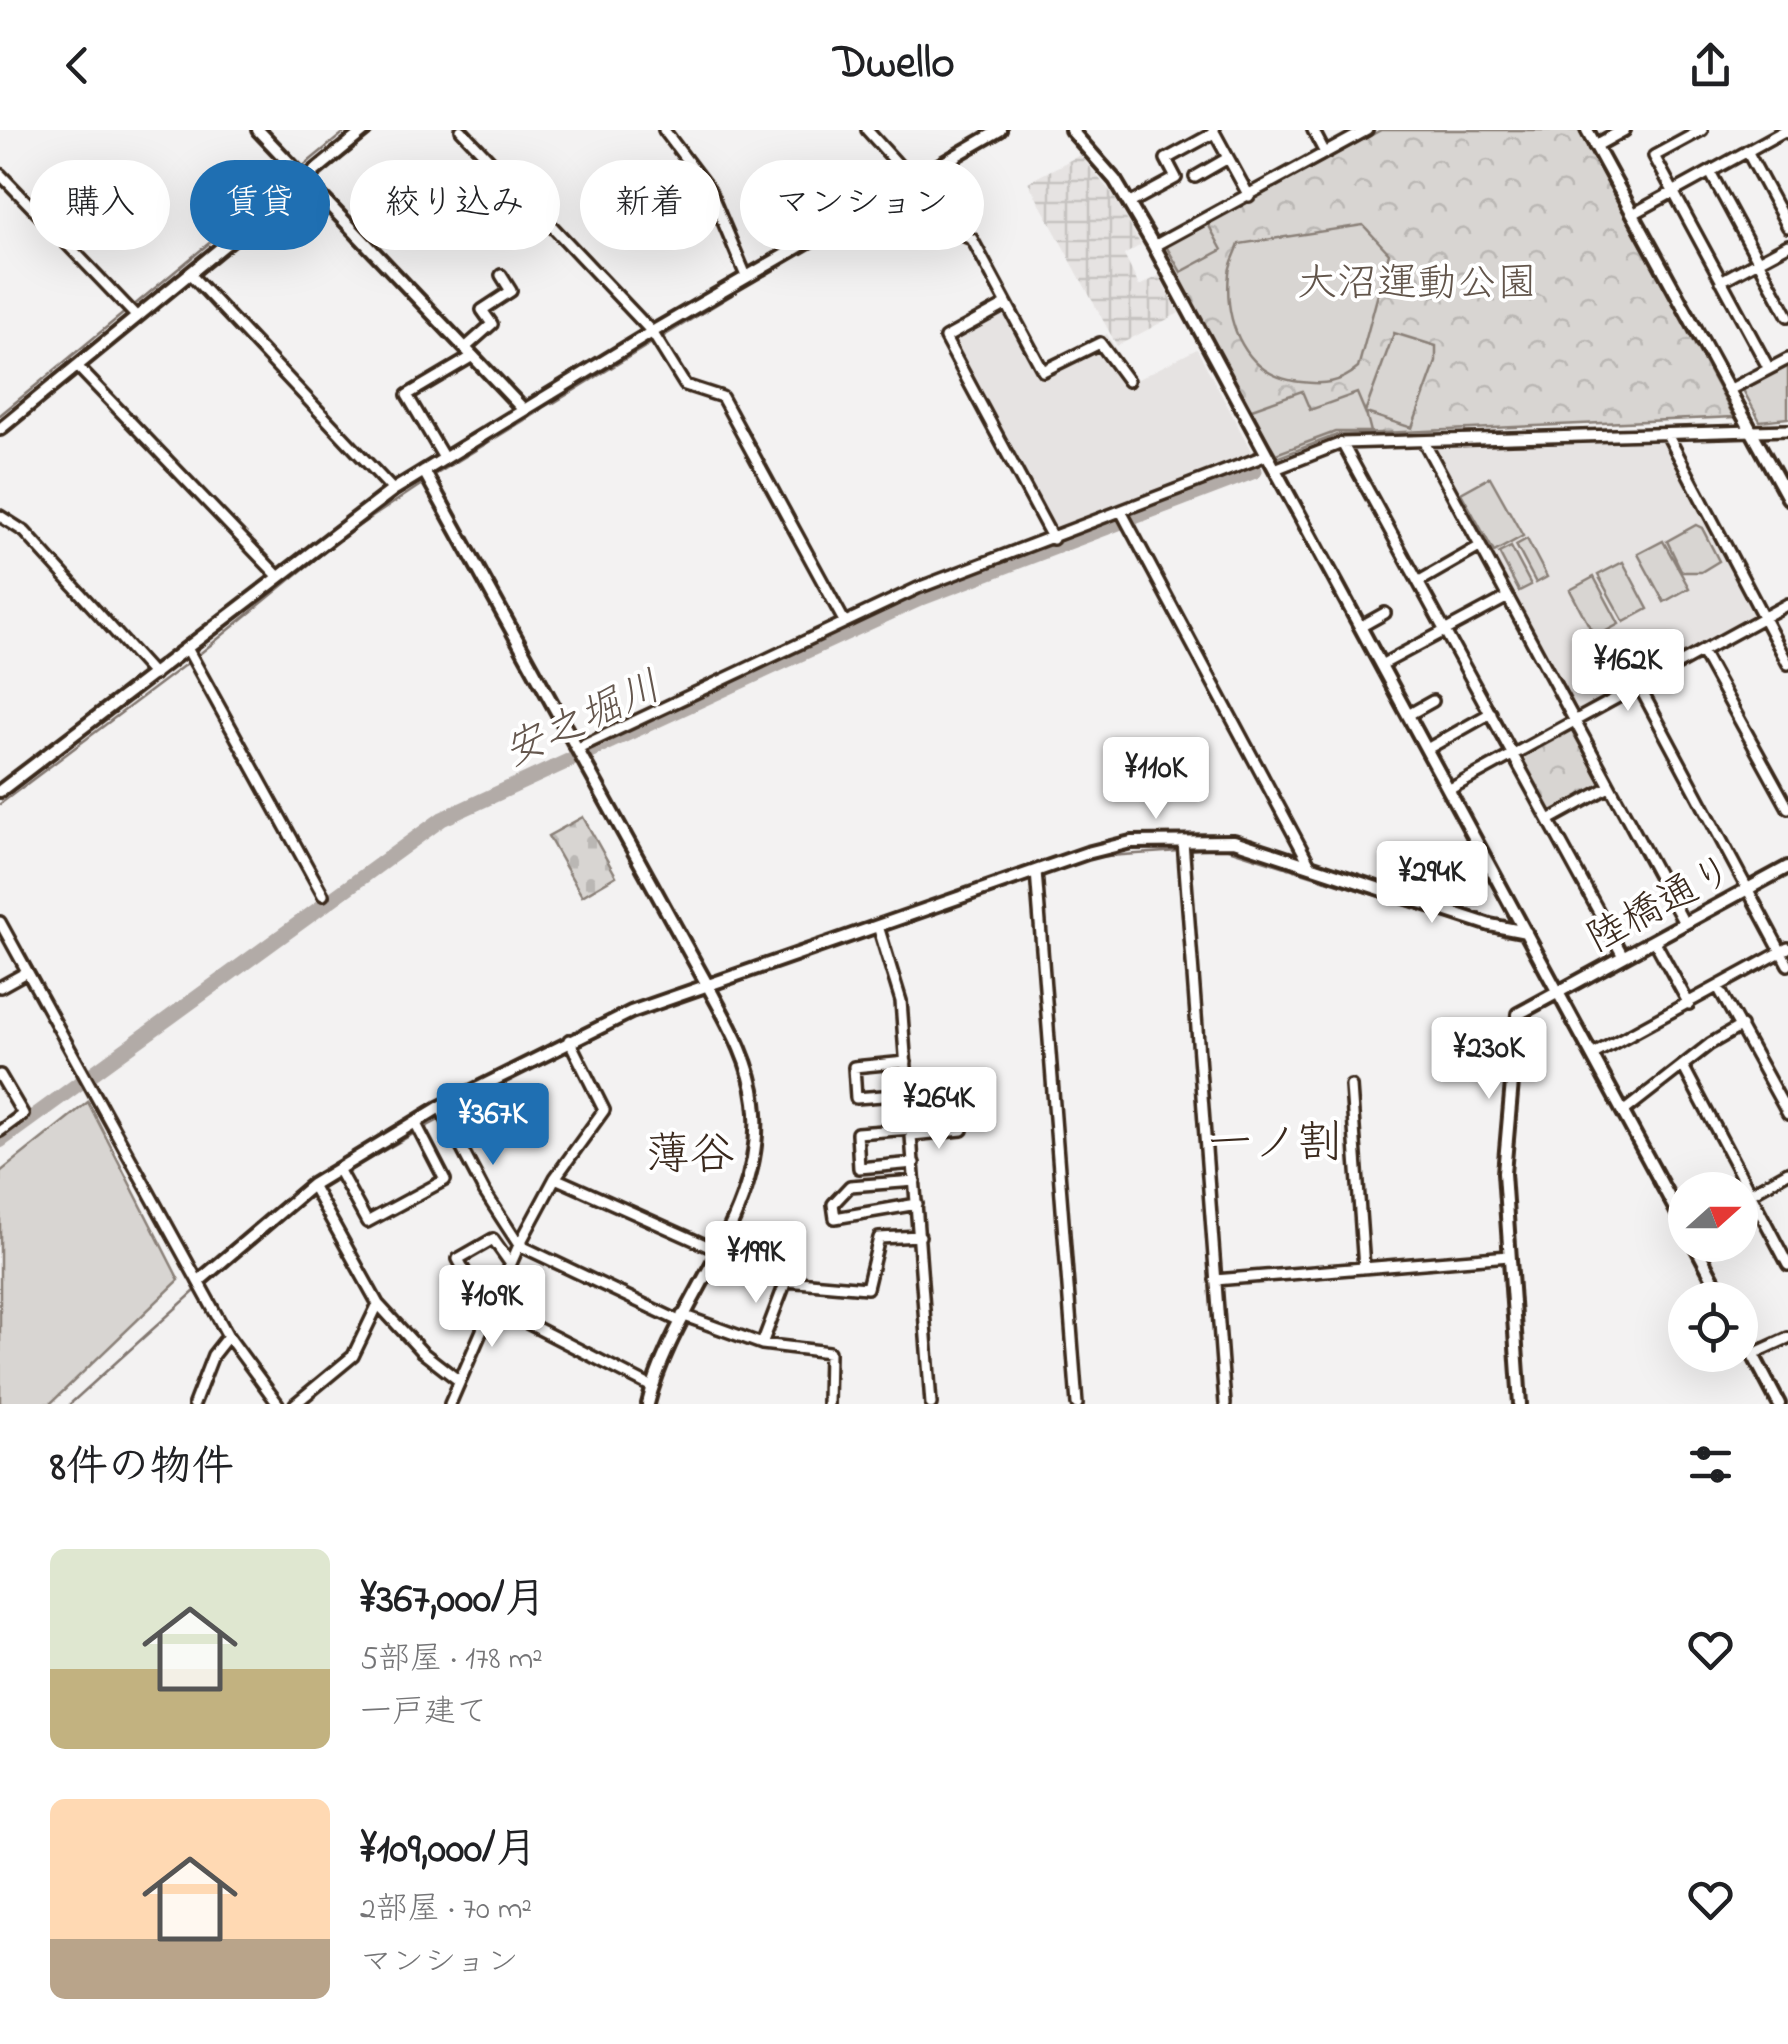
<!DOCTYPE html>
<html lang="ja">
<meta charset="utf-8">
<style>
:root{--surface:#fff;--page:#f6f6f6;--text:#202124;--muted:#757577;--accent:#1f6fb2}
body{margin:0;font-family:"Indie Flower","Klee One",sans-serif;background:var(--page);color:var(--text);height:100vh;display:flex;flex-direction:column;font-size:38px;white-space:nowrap}
*{box-sizing:border-box;margin:0}
p{font-size:32px;color:var(--muted)}
.icon{flex:none;width:55px;height:55px;fill:none;stroke:currentColor;stroke-width:2;stroke-linecap:round;stroke-linejoin:round}
.map{position:relative;height:1274px;overflow:hidden}
.drawer{display:flex;flex-direction:column;background:var(--surface);flex:1}
.drawer>*{flex:none}
.guide{position:absolute;left:30px;top:30px;width:1000px;height:90px;display:flex;gap:20px}
.needle{width:65px;rotate:69deg}
.tools{position:absolute;left:1668px;top:1042px;display:grid;gap:20px}
.tools a{display:grid;place-items:center;width:90px;height:90px;border-radius:50%;background:var(--surface);box-shadow:0 10px 40px #0002;font-size:50px}
.price{position:absolute;translate:-50% -85px;padding:0 22px;border-radius:10px;background:#fff;color:#222;font-size:32px;line-height:65px;filter:drop-shadow(0 2px 5px #0008)}
.price::after{content:'';position:absolute;left:50%;top:60px;width:30px;height:22px;margin-left:-15px;background:inherit;clip-path:polygon(0 0,100% 0,50% 100%)}
.price.on{background:var(--accent);color:#fff}
ul{padding:0;list-style:none}
li{display:flex;align-items:center;gap:30px;height:250px;padding:0 50px}
li span{display:grid;place-items:center;flex:none;width:280px;height:200px;border-radius:15px;color:#555}
li>.icon{margin-inline-start:auto}
span .icon{width:120px;height:120px;fill:#fffc;stroke-width:1}
li b{font-size:42px}
h2{display:flex;justify-content:space-between;align-items:center;height:120px;padding:0 50px;font-size:42px}
.chip{padding:0 35px;border-radius:45px;background:var(--surface);box-shadow:0 10px 40px #0002;font-size:35px;line-height:90px}
.chip.on{background:var(--accent);color:#fff}
header{display:flex;justify-content:space-between;align-items:center;height:130px;padding:0 50px;background:var(--surface);font-size:45px;font-weight:700}
.map>svg:first-child{display:block}
.built{fill:#e6e3e2}
.industrial{fill:url(#industrial-grid)}
.cemetery{fill:url(#cemetery-stones);stroke:#8a8078;stroke-width:2.5}
.park{fill:url(#park-crowns);stroke:#8a8078;stroke-width:2.5}
.pitch{fill:#d8d5d2;stroke:#8a8078;stroke-width:2.5}
.lines{fill:none;stroke-linecap:round;stroke-linejoin:round}
.stream{stroke:#827770;stroke-width:2.5}
.river{stroke:#b2aba7;stroke-width:15}
.minor-casing{stroke:#3b2a1e;stroke-width:16}
.tertiary-casing{stroke:#3b2a1e;stroke-width:18}
.minor{stroke:#fff;stroke-width:9}
.tertiary{stroke:#fff;stroke-width:10}
.labels{text-anchor:middle;stroke-width:8;stroke-linejoin:round;paint-order:stroke}
.park-label{font-size:40px;fill:#62554b;stroke:#fff}
.street-label{font-size:40px;fill:#3b2a1e;stroke:#fff}
.water-label{font-size:42px;font-style:italic;fill:#65574e;stroke:#fff}
.quarter-label{font-size:45px;fill:#3b2a1e;stroke:#fff}
</style>
<header><svg class="icon" aria-label="back" viewBox="0 0 24 24"><path d="M15 5l-7 7 7 7"/></svg>Dwello<svg class="icon" aria-label="share" viewBox="0 0 24 24"><path d="M12 15V3M7 8l5-5 5 5M5 13v7h14v-7"/></svg></header>
<div class="map">
<svg width="1788" height="1274" viewBox="0 0 1788 1274">
<defs>
<pattern id="industrial-grid" width="8" height="8" patternUnits="userSpaceOnUse" patternTransform="scale(2.5)"><rect width="8" height="8" fill="#e6e3e2"/><path d="M0 4h8M4 0v8" fill="none" stroke="#c6c3c1"/></pattern>
<pattern id="cemetery-stones" width="16" height="16" patternUnits="userSpaceOnUse" patternTransform="scale(2.5)"><rect width="16" height="16" fill="#d8d5d2"/><path d="M2 7V4a2 2 0 0 1 4 0v3zM10 15v-3a2 2 0 0 1 4 0v3z" fill="#bab7b4"/></pattern>
<pattern id="park-crowns" width="20" height="18" patternUnits="userSpaceOnUse" patternTransform="scale(2.5)"><rect width="20" height="18" fill="#d8d5d2"/><path d="M2 6a3 3 0 1 1 6 0M12 15a3 3 0 1 1 6 0" fill="none" stroke="#bab7b4"/></pattern>
</defs>
<rect width="100%" height="100%" fill="#f3f2f2"/>
<filter id="ink" filterUnits="userSpaceOnUse"><feTurbulence type="fractalNoise" baseFrequency=".01" numOctaves="2"/><feDisplacementMap in="SourceGraphic" scale="20" xChannelSelector="R" yChannelSelector="G"/><feConvolveMatrix kernelMatrix="1 2 1 2 8 2 1 2 1" color-interpolation-filters="sRGB"/></filter>
<g filter="url(#ink)">
<path class="built" d="M1006 183 1038 242 1107 204 1134 251 1197 219 1254 326 1058 403 953 210Z
M1424 312H1663L1755 487 1576 584Z"/>
<path class="industrial" d="M1080 25 1113 65 1141 115 1124 125 1139 156 1159 146 1179 183 1117 216 1028 52Z"/>
<path class="cemetery" d="M583 687 616 746 582 766 548 706Z"/>
<path class="park" d="M1381 0H1579L1734 287 1337 305 1274 329 1162 118Z
M1570 597 1602 655 1550 685 1517 626Z"/>
<path class="pitch" d="M1208 94 1222 120 1181 142 1166 116Z
M1363 95 1389 123 1358 238C1340 253 1324 255 1301 252 1245 247 1224 193 1229 143 1230 133 1236 124 1239 114Z
M1394 203 1436 216V232L1412 298 1366 283 1371 302H1335L1276 324 1249 280 1302 261 1310 280 1357 263 1365 282Z
M1788 233V288L1760 291 1742 258Z
M1490 347 1523 406 1494 422 1461 363Z
M1696 395 1702 398 1719 431 1701 442H1682L1667 411Z
M1527 409 1547 447 1536 453 1516 415Z
M1663 411 1689 458 1664 472 1638 424Z
M1511 417 1531 455 1519 461 1499 423Z
M1623 432 1648 479 1624 492 1598 445Z
M1594 447 1619 494 1595 507 1570 460Z
M88 972 179 1150 50 1274H0V1042Z"/>
<g class="lines">
<path class="stream" d="M302 37 347 0
M132 177 295 42
M664 206 732 165
M552 274 650 214
M0 285 125 182
M435 345 541 280
M197 526 345 405 422 354
M0 674 190 531
M1187 720 1222 717 1506 807
M1040 746 1095 727 1179 721
M978 766 1032 748
M884 800 971 769
M714 860 877 803
M584 911 634 887 707 863
M448 985 546 930
M422 999 441 989
M343 1044 415 1003
M317 1058 336 1047
M203 1155 311 1063
M70 1274 196 1160"/>
<path class="river" d="M0 1011 442 689 922 468 1255 341"/>
<defs>
<path id="minor" d="M461 0 652 202 685 255 722 267 844 491
M664 0 710 61 746 146
M867 0 913 51
M1213 0 1249 66
M1313 0 1325 23
M1702 0 1654 26 1769 239
M1747 21 1788 97
M1710 42 1788 186
M0 44 137 187
M922 46 948 99 972 109 1043 241 1100 213 1128 251
M1195 47 1228 28
M1130 73 1176 48 1166 29 1214 3
M1633 84 1786 0 1788 3
M1154 116 1367 0
M190 144 393 360
M1721 151 1788 115
M1007 174 945 208 1053 409
M465 218 492 194 482 180 511 161 501 145
M77 236 279 447
M1729 260 1788 229
M1668 306 1788 534
M1424 312 1684 793
M1342 313 1623 826
M444 328 407 265 473 226
M1275 339 1342 313 1788 300
M1122 383 1309 733
M0 386 25 402 154 545
M1418 452 1479 417
M1360 497 1385 483
M188 520 323 765
M1702 522 1788 678
M1381 535 1506 468
M1639 556 1788 835
M1408 585 1433 571
M578 618 918 458 1267 325
M1427 619 1491 583
M1450 659 1788 474
M1549 690 1609 657
M1183 711 1225 1274
M1036 741 1077 1274
M0 792 228 1206 278 1274
M878 796 901 871 931 1274
M1654 810 1689 874
M0 857 27 842
M1718 857 1788 984
M1592 925 1788 818
M906 932 854 937 856 968 909 964
M1683 936 1788 1135
M0 945 23 984 0 1001
M1351 956 1364 1138
M908 961 960 957
M440 977 484 1061 519 1115 679 1191
M1623 982 1710 914 1741 896
M911 999 857 1003 859 1038 914 1033
M912 1005 962 1000
M338 1039 367 1092 445 1050 415 992
M555 1048 786 1151 867 1158 879 1108 920 1106
M915 1051 850 1056 833 1074 835 1088 917 1074
M312 1055 378 1174 422 1222 458 1250
M1740 1069 1788 1042
M1215 1150 1509 1126
M492 1175 652 1257
M487 1183 458 1129 493 1109 510 1133
M682 1185 762 1214 829 1222 828 1274
M762 1214 786 1151
M1753 1224 1788 1208
M194 1274 213 1225 228 1206
M295 1274 353 1226 378 1174
M450 1274 519 1115 555 1048 604 980 569 910"/>
<path id="tertiary" d="M258 0 523 279
M1071 0 1115 50 1154 116 1685 1097
M1587 0 1788 368
M1595 16 1624 0
M0 299 365 0
M424 341 709 858C729 895 750 930 755 972 769 1083 672 1172 648 1274
M0 661 393 360 652 202 1000 0
M1695 1115 1724 1170
M199 1151 312 1055 440 977 631 882 1087 723 1131 712 1234 711 1490 795 1526 802
M1740 1200 1779 1274
M1520 1274 1504 1043 1518 884 1788 737"/>
</defs>
<use href="#minor" class="minor-casing"/>
<use href="#tertiary" class="tertiary-casing"/>
<use href="#minor" class="minor"/>
<use href="#tertiary" class="tertiary"/>
</g>
</g>
<g class="labels">
<g class="park-label">
<text x="1417" y="165">大沼運動公園</text>
</g>
<g class="street-label">
<text transform="translate(1659 772) rotate(-28)" y="14">陸橋通り</text>
</g>
<g class="water-label">
<text transform="translate(581 587) rotate(-25)" y="15">安之堀川</text>
</g>
<g class="quarter-label">
<text x="1275" y="1026">一ノ割</text>
<text x="690" y="1038">薄谷</text>
</g>
</g>
</svg>
<div class="tools">
<a><svg class="needle" viewBox="-14 -14 28 28"><path d="M0-13l5 13h-10z" fill="#e53935"/><path d="M0 13l5-13h-10z" fill="#757577"/></svg></a>
<a><svg class="icon" aria-label="locate" viewBox="0 0 24 24"><circle cx="12" cy="12" r="6"/><path d="M12 2v4M12 18v4M2 12h4M18 12h4"/></svg></a>
</div>
<b class="price" style="left:1628px;top:584px">¥162K</b>
<b class="price" style="left:1156px;top:692px">¥110K</b>
<b class="price" style="left:1432px;top:796px">¥294K</b>
<b class="price" style="left:1489px;top:972px">¥230K</b>
<b class="price" style="left:939px;top:1022px">¥264K</b>
<b class="price on" style="left:493px;top:1038px">¥367K</b>
<b class="price" style="left:756px;top:1176px">¥199K</b>
<b class="price" style="left:492px;top:1220px">¥109K</b>
<div class="guide">
<a class="chip">購入</a>
<a class="chip on">賃貸</a>
<a class="chip">絞り込み</a>
<a class="chip">新着</a>
<a class="chip">マンション</a>
</div>
</div>
<section class="drawer">
<h2>8件の物件<svg class="icon" aria-label="filters" viewBox="0 0 24 24"><path d="M4 7h16M4 17h16"/><circle cx="9" cy="7" r="2"/><circle cx="15" cy="17" r="2"/></svg></h2>
<ul>
<li><span style="background:linear-gradient(#dfe7d0 60%,#c2b280 0)"><svg class="icon" aria-label="home" viewBox="0 0 24 24"><path d="M3 11l9-7 9 7M6 9v11h12V9"/></svg></span><div><b>¥367,000/月</b><p>5部屋 · 178 m²</p><p>一戸建て</p></div><svg class="icon" aria-label="heart" viewBox="0 0 24 24"><path d="M12 20l-8-8c-3-5 5-10 8-4 3-6 11-1 8 4z"/></svg></li>
<li><span style="background:linear-gradient(#ffd9b3 70%,#b9a48a 0)"><svg class="icon" aria-label="home" viewBox="0 0 24 24"><path d="M3 11l9-7 9 7M6 9v11h12V9"/></svg></span><div><b>¥109,000/月</b><p>2部屋 · 70 m²</p><p>マンション</p></div><svg class="icon" aria-label="heart" viewBox="0 0 24 24"><path d="M12 20l-8-8c-3-5 5-10 8-4 3-6 11-1 8 4z"/></svg></li>
</ul>
</section>
